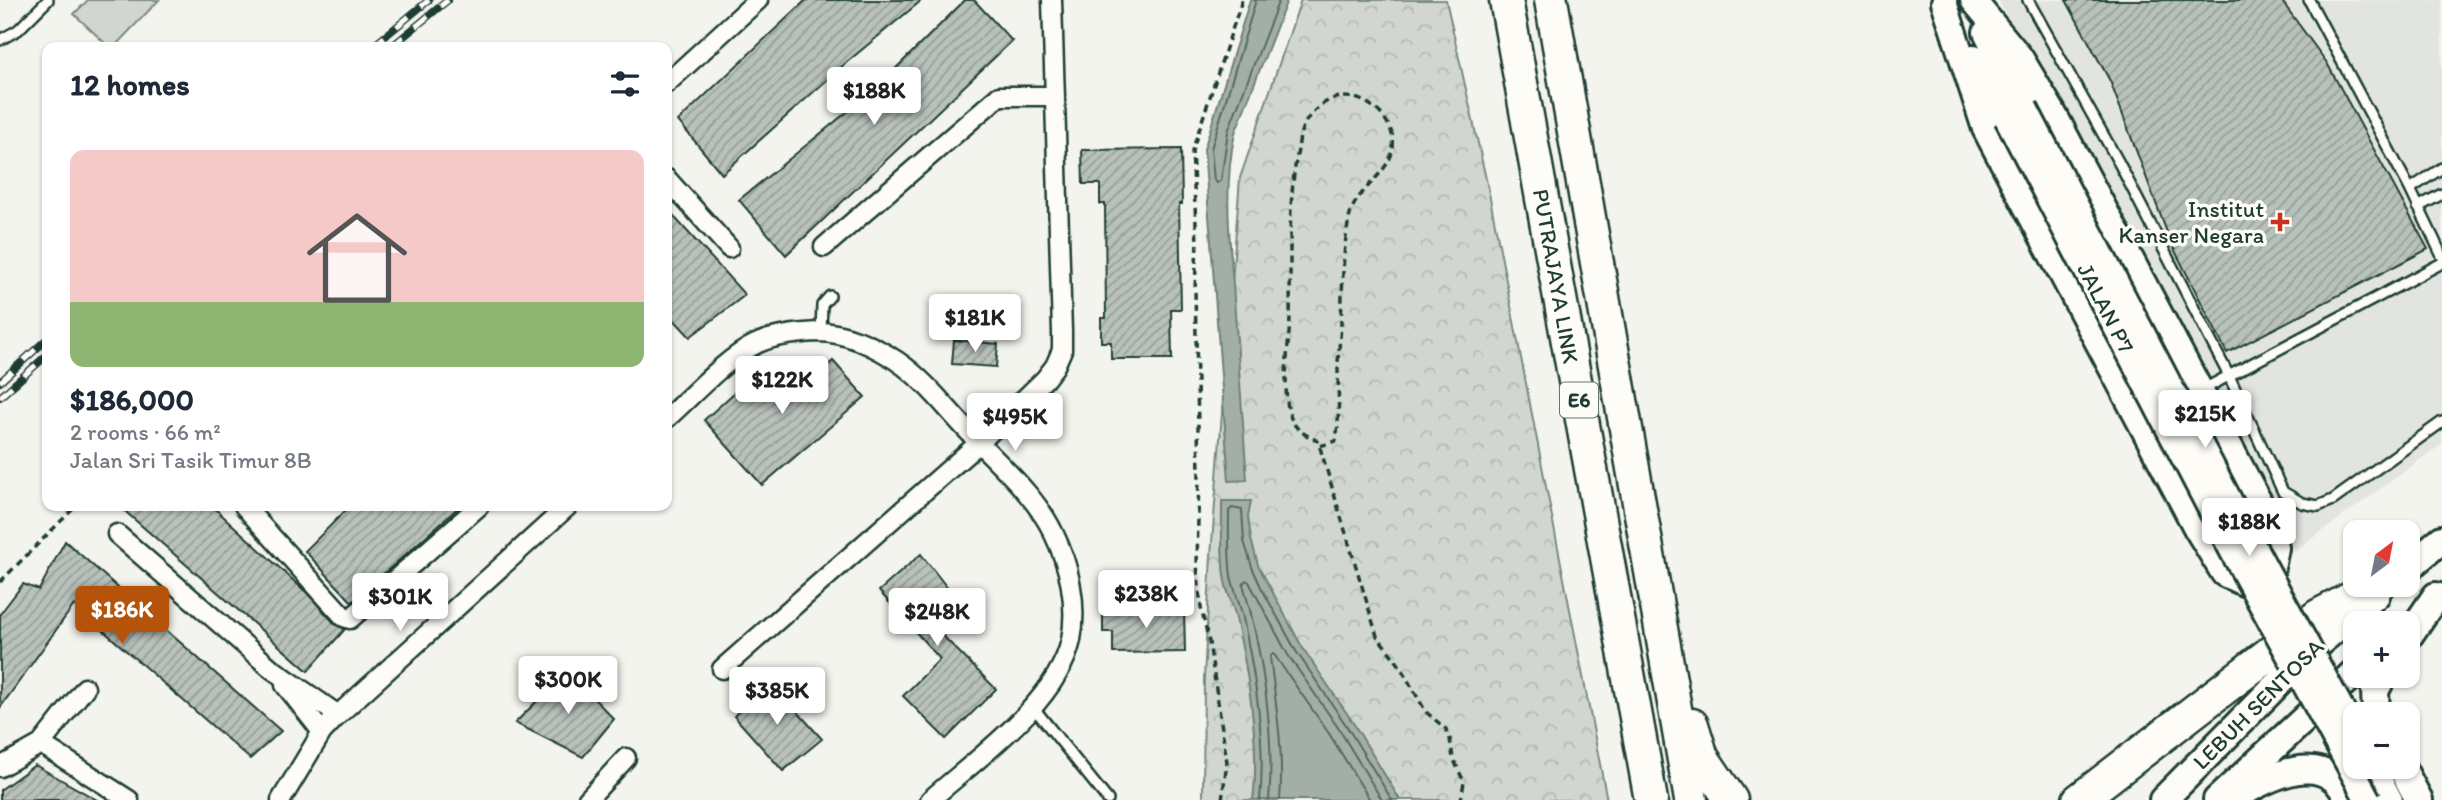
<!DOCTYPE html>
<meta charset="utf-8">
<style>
:root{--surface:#fff;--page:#f2f2f3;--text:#1f2937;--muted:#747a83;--accent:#b45309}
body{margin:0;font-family:Itim,sans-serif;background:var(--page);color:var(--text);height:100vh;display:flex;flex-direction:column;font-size:26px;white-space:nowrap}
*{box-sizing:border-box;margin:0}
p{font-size:23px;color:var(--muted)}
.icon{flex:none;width:38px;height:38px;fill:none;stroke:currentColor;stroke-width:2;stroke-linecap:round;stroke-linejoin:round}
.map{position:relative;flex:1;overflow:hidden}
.drawer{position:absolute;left:42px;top:42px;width:630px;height:469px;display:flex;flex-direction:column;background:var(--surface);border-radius:14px;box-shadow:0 2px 5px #0004}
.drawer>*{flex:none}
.needle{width:46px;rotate:32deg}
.buttons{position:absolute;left:2343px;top:520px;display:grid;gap:14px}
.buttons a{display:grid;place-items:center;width:77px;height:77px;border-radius:14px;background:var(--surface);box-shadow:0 2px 5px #0004;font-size:35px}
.price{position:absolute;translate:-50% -60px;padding:0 16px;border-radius:7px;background:#fff;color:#222;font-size:23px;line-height:46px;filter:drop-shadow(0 2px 4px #0008)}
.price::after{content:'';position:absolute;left:50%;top:42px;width:21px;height:16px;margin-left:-10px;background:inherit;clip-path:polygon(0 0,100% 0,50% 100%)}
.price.current{background:var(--accent);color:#fff}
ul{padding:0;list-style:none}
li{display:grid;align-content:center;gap:14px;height:371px;padding:0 28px}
li span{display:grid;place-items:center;height:217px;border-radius:14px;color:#555}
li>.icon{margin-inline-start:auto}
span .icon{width:126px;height:126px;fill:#fffc;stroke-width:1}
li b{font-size:30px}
h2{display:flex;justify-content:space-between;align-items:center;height:84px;padding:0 28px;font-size:30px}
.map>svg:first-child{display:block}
.built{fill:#e2e5df}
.forest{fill:url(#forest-crowns);stroke:#788a82;stroke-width:2}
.pitch{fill:#d1d6d1;stroke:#788a82;stroke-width:2}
.water{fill:#a3aea7;stroke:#6e8179;stroke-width:2}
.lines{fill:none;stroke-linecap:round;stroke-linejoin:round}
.shore{stroke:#546a62;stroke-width:2}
.building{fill:url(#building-hatch);stroke:#1f3d34;stroke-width:2}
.lane-casing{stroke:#1f3d34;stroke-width:14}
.street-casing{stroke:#1f3d34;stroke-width:23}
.secondary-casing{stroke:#1f3d34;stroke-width:30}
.primary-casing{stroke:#1f3d34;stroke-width:32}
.highway-casing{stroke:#1f3d34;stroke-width:37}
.path{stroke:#1f3d34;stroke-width:3.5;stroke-dasharray:7 5;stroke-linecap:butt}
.lane{stroke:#fdfcf7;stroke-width:9}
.street{stroke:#fdfcf7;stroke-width:18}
.secondary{stroke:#fdfcf7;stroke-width:24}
.primary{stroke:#fdfcf7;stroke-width:26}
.highway{stroke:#fdfcf7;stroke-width:32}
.rail-casing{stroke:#1f3d34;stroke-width:8}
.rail{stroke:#fdfcf7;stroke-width:5;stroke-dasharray:16;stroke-linecap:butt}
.secondary-bridge-casing{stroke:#1f3d34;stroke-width:30;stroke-linecap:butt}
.secondary-bridge{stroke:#fdfcf7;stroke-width:24}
.poi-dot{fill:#c8321e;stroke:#fdfcf7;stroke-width:2.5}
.labels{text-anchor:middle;stroke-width:7;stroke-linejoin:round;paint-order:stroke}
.shield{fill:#fdfcf7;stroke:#62766e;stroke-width:2}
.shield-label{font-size:21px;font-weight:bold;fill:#1f3d34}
.poi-label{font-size:23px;fill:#1f3d34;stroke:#fdfcf7;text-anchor:end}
.street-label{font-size:23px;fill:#1f3d34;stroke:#fdfcf7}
</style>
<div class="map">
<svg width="2442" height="800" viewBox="0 0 2442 800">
<defs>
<pattern id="forest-crowns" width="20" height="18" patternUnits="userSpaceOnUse" patternTransform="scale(1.75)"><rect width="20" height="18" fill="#d1d6d1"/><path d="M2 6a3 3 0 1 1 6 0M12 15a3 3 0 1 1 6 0" fill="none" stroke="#b3b9b4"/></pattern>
<pattern id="building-hatch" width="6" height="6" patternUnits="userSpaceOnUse" patternTransform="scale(1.75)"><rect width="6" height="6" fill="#b9c1bb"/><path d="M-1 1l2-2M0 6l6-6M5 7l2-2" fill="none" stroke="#969e99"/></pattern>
</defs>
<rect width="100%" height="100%" fill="#f4f4ef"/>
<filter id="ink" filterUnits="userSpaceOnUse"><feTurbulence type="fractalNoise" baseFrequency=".0143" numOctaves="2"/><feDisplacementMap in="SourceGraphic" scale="14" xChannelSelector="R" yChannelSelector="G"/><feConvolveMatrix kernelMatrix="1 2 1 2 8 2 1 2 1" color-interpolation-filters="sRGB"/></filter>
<g filter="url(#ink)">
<path class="built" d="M1998 0H2442V444L2295 551Z"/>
<path class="forest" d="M1301 0H1446L1488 188 1607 800H1203L1204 677 1211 556 1240 178Z"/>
<path class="pitch" d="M88 0H159L114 47H109L74 14Z"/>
<path class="water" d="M1250 0H1287L1235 133C1223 187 1230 243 1234 298 1238 359 1243 420 1247 480L1229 481 1204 149Z
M1222 501H1251L1248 517 1251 539 1258 565 1302 647 1352 721 1400 800H1253C1260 745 1248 672 1236 618 1233 604 1226 591 1224 576 1221 552 1222 526 1222 501Z"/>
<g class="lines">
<path class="shore" d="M1256 0 1211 149 1214 180 1217 183 1221 180 1228 131 1279 0
M1260 800C1266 740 1255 676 1243 618 1240 604 1234 590 1231 576 1228 555 1229 533 1229 511L1232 508 1242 510 1244 541 1252 567 1261 587 1296 651 1346 725 1392 800
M1269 800C1275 733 1262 649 1243 584L1246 580 1249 582 1288 655 1339 729 1382 800
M1280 800C1284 752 1276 705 1270 657L1273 653 1330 735 1370 800"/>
</g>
<path class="building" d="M806 0H922L847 62 722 174 678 121Z
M965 0H974L1012 41 786 255 739 200 874 90Z
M2066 0H2281L2327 63 2428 249 2227 353 2171 243 2110 81Z
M1181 149 1182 204H1179L1181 309H1171L1172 359H1111V342H1101V318H1106L1105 204H1100V184H1083L1082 150Z
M667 209 745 295 690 337 667 312Z
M954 340 998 344 996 367 952 364Z
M781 360 804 386 833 361 865 397 762 485 704 420 745 383 749 388Z
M119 506H212L306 592 336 625 345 629 308 671Z
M350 506H460L352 602 305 551Z
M65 541 281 731 250 759 74 605 0 708V614L23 584 39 590Z
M921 554 966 612 941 634 996 689 946 739 903 696 940 659 879 591Z
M1184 608 1185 652 1113 653V632H1103V609Z
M567 671 614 719 583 757 515 723Z
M770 681 822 739 783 771 734 716Z
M35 765 97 800H0V790Z"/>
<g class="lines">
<defs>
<path id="lane" d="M2028 0 2119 163 2229 376 2283 492 2302 503 2318 506 2333 500 2442 422
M2309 0 2410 189 2442 256
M0 40 18 30 48 0
M2410 189 2442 168
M2418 207 2442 194
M821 332 822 305 830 296
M2202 390 2442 263
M1033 707 1108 800"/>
<path id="street" d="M667 83 758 0
M667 179 729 248
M824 247 999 96H1055
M667 418C692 396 726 358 756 344 774 335 798 333 818 332 845 332 875 346 897 361 924 379 946 408 968 431 997 463 1034 493 1053 532 1069 564 1078 604 1071 640 1058 702 975 760 930 800
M244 506 344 617 350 619 479 506
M117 534 272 669 338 715
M722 669 979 443 1045 379 1055 366 1062 350V332L1052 0
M285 685 322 732
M41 744 129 800
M0 767 41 744 85 688
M281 800 322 732 338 715 568 506
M587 800 626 758"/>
<path id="secondary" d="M1944 2 1985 129 2196 528 2224 574 2246 584 2271 573 2276 548 2272 526 2053 112 2020 57 1973 0
M1986 32 2025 108
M1974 57 2007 118
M2372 766 2390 800"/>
<path id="primary" d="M2408 568 2442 539
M2408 637 2436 596
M2376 714 2375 691 2383 676
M2401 766 2419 800
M2163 800 2315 646 2376 595
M2217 800 2356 671
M2230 800C2256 784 2305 755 2333 778 2340 783 2345 793 2350 800"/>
<path id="highway" d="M1506 0 1651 800
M1551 0 1691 800
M1692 725 1702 757 1731 800
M2079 800 2318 616 2379 584"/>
</defs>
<use href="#lane" class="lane-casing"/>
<use href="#street" class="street-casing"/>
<use href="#secondary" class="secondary-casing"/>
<use href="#primary" class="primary-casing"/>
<use href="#highway" class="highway-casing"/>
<path class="path" d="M1320 446 1336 441C1340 416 1338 392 1338 367 1338 351 1341 335 1341 320 1343 284 1342 250 1350 215 1357 186 1397 171 1393 139 1389 110 1353 86 1326 102 1316 108 1307 117 1302 129 1299 137 1299 146 1297 155 1287 209 1291 264 1290 318 1289 344 1281 394 1291 418 1296 431 1306 435 1318 441L1377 636 1398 663 1426 712 1446 729 1450 739 1453 758 1464 782 1461 800
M0 582 76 506
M1222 800 1227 762 1209 642 1201 608 1197 565 1199 473 1195 290 1197 242 1192 151 1242 0"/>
<use href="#lane" class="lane"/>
<use href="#street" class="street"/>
<use href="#secondary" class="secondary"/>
<use href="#primary" class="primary"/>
<use href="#highway" class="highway"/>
<defs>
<path id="rail" d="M372 47 429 0
M391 47 448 0
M0 382 47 339
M0 397 47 355"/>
</defs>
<use href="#rail" class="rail-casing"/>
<use href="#rail" class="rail"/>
<defs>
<path id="secondary-bridge" d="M2025 108 2251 542 2356 736
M2007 118 2233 552 2368 800"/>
</defs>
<use href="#secondary-bridge" class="secondary-bridge-casing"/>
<use href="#secondary-bridge" class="secondary-bridge"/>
</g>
</g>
<path class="poi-dot" d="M2276.5 211.5h7v7h7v7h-7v7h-7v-7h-7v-7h7z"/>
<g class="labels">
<rect class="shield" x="1560" y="382.5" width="38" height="35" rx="5"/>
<g class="shield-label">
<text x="1579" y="407">E6</text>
</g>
<g class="poi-label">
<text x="2264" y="217">Institut<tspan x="2264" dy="26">Kanser Negara</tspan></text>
</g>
<g class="street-label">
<text transform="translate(1556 276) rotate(80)" y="8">PUTRAJAYA LINK</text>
<text transform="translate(2106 308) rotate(63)" y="8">JALAN P7</text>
<text transform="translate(2258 704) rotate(-45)" y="8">LEBUH SENTOSA</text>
</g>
</g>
</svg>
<div class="buttons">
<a><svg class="needle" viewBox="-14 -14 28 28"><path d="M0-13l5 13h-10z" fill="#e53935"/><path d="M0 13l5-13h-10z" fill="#747a83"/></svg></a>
<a>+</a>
<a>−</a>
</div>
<b class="price" style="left:874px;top:127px">$188K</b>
<b class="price" style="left:975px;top:354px">$181K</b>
<b class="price" style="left:782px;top:416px">$122K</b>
<b class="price" style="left:2205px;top:450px">$215K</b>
<b class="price" style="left:1015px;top:453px">$495K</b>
<b class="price" style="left:2249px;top:558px">$188K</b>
<b class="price" style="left:1146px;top:630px">$238K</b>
<b class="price" style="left:400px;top:633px">$301K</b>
<b class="price current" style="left:122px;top:646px">$186K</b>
<b class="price" style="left:937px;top:648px">$248K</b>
<b class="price" style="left:568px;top:716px">$300K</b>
<b class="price" style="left:777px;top:727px">$385K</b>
<section class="drawer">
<h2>12 homes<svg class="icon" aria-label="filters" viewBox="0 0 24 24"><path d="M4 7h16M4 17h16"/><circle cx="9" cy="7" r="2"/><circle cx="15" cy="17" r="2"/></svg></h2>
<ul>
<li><span style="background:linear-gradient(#f6c9c9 70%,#8fb573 0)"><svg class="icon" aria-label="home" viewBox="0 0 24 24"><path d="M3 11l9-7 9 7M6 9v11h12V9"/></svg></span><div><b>$186,000</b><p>2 rooms · 66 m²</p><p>Jalan Sri Tasik Timur 8B</p></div></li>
</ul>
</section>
</div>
